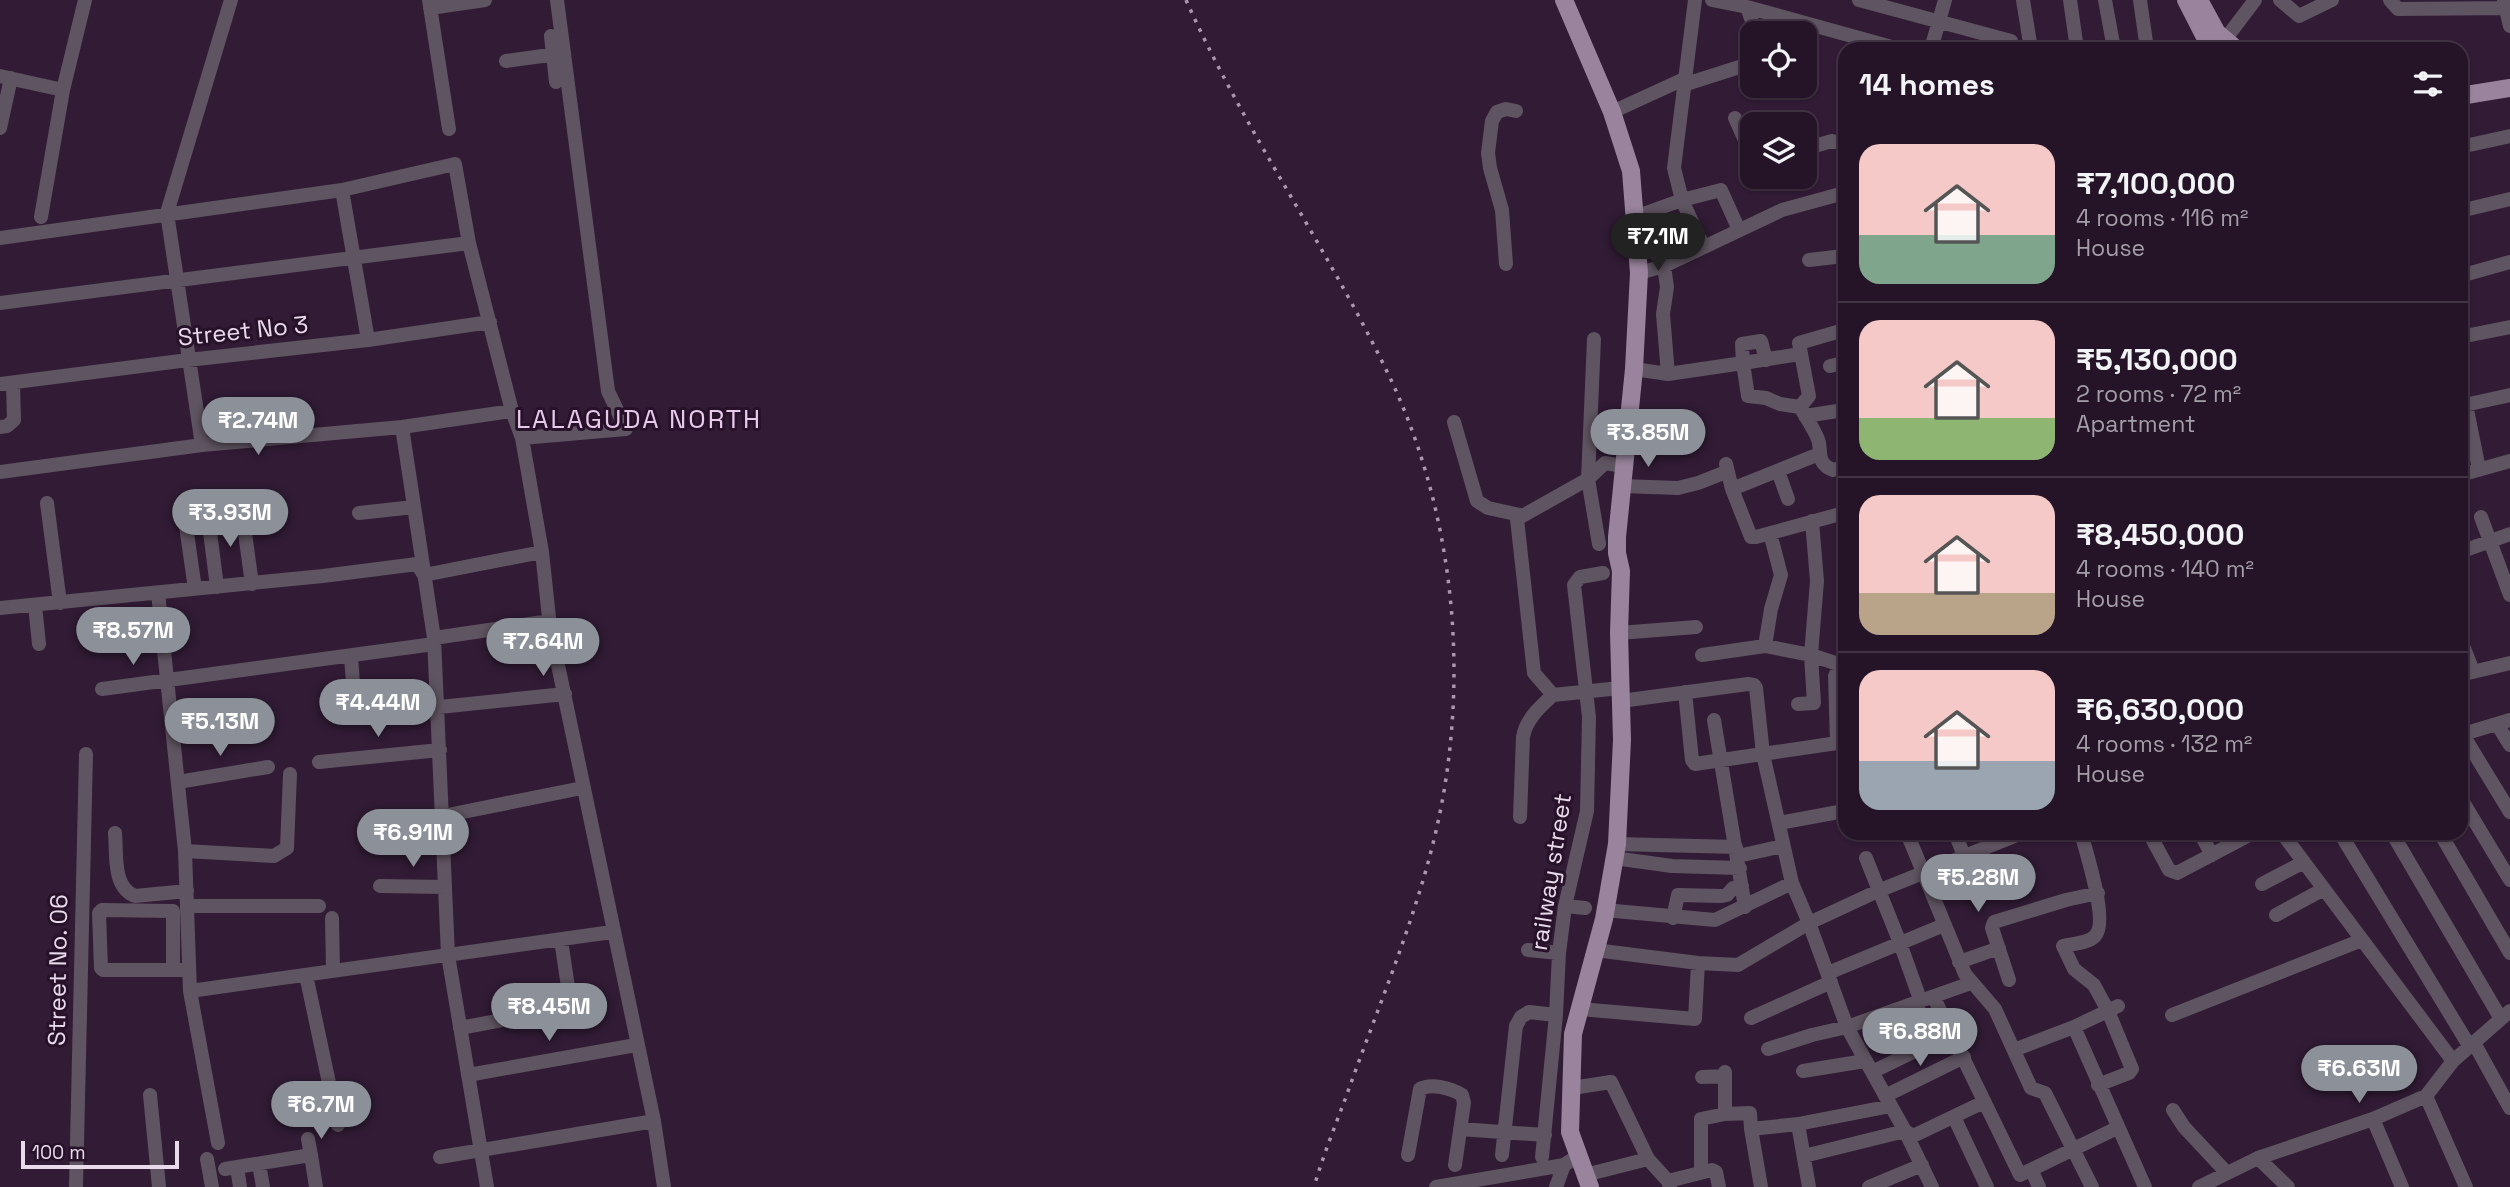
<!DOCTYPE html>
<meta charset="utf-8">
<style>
:root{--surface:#251428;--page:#312134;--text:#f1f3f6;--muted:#a39ea8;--line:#423345;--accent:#8c9099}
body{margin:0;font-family:"Space Grotesk",sans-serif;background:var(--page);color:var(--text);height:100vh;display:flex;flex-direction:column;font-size:26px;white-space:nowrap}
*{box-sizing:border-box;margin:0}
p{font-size:23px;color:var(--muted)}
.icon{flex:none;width:38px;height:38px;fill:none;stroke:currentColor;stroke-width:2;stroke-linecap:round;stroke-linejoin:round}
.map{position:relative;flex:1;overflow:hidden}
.side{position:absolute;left:1838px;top:42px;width:630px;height:798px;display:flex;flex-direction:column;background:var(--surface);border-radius:21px;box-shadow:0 2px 5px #0004,0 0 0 2px var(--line)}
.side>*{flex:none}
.buttons{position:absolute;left:1740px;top:21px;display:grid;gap:14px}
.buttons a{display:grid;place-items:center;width:77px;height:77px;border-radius:14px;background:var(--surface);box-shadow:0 2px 5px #0004,0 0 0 2px var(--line);font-size:35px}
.scale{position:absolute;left:21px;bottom:18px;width:158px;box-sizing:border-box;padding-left:7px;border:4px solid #eadbec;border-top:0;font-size:19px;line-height:24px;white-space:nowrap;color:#eadbec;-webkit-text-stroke:5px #27122a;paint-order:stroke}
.price{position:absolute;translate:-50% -60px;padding:0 16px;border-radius:24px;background:var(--accent);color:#fff;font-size:23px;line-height:46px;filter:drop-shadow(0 2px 4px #0008)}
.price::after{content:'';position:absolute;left:50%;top:42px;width:21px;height:16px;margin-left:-10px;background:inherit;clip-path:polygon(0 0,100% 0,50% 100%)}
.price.current{background:#222;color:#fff}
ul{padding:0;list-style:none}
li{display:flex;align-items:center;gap:21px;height:175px;padding:0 21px}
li+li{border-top:2px solid var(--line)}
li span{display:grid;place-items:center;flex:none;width:196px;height:140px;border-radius:21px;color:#555}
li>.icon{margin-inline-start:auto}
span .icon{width:84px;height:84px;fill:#fffc;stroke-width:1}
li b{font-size:30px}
h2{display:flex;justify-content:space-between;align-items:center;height:84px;padding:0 21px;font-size:30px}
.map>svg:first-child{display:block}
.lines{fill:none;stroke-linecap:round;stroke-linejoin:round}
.minor{stroke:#5f5461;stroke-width:14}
.major{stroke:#99839d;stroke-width:18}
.rail{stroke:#aa98ad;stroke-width:3.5;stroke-dasharray:3.5 7;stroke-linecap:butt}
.labels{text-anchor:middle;stroke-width:6;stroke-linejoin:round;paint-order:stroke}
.street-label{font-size:24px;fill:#eadbec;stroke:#27122a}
.neighbourhood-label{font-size:26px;letter-spacing:2px;fill:#e7caeb;stroke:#27122a}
</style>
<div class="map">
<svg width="2510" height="1187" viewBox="0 0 2510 1187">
<rect width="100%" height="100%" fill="#311b35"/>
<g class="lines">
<path class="minor" d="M429 0 449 129
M1695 0 1674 168 1682 200 1703 246
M1712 0 1747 7 1899 49
M1859 0 2011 41
M2023 0 2031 49
M2070 0 2077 49
M2105 0 2114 49
M2140 0 2147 49
M2280 0 2299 16 2332 0
M2390 0 2398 9 2510 8
M2504 1 2510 26
M1747 7 1756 33
M430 8 485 0
M551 36 556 82
M2224 41 2255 0
M1931 49 1945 0
M506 61 564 53
M0 76 63 90
M1683 85 1752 63
M1773 86 1774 88
M1612 112 1684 79
M1735 118 1752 156
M0 128 11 78
M2460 147 2510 136
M1804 149 1832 141 1844 144
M342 190 368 340
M2460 211 2510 199
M41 217 63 90 85 0
M1635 217 1682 200 1721 190 1739 230
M0 238 342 190 455 164 469 243 512 411 522 438 542 552 550 627 654 1121 664 1187
M1809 260 1844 256
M1506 264 1502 210 1490 168 1488 153 1492 121 1497 112 1506 109 1516 111
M1639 273 1664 266 1782 210 1844 193
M2460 276 2510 262
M0 303 469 243
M2460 337 2510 327
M1594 339 1588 479 1599 544
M1766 360 1761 341 1742 344 1743 363 1800 354
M1830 366 1844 363
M1634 369 1668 374 1663 314 1667 287 1664 266
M1668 374 1743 363 1748 396 1766 398 1780 404 1800 407C1804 414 1818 435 1819 443 1821 455 1818 464 1833 470L1844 467
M0 384 188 360 368 340 490 322
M2466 405 2479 469
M2460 406 2510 395
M1800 407 1809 396 1799 343 1844 330
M1805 416 1844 410
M1454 422 1477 501 1488 508 1520 515
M0 427 7 426 14 420 13 383
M402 427 434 638 448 955 487 1187
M522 438 626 429 608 391 557 0
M202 445 167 213 231 0
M1726 464 1732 489 1751 537H1756L1844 513
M1778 471 1788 499
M0 472 202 445 402 427 512 411
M2460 475 2510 461
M1622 486 1678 488 1698 483 1726 472
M1732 489 1819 454
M47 503 60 603
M241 504 252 584
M359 513 414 507
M2481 517 2510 595
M2460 552 2510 534
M195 589 185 519 208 516 217 587
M158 593 185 851 190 991 218 1143
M35 605 39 644
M0 608 323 576 417 564 424 575 542 552
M1619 633 1696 627
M434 638 550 621
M2460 638 2473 671
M1765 646 1771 609 1781 575 1770 533
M1702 655 1765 646 1811 655 1841 665
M351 656 355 712
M2460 675 2510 663
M102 689 434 644
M1685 692 1692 760 1695 764 1844 742
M1553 695 1534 673 1517 519 1588 479 1605 463 1623 466
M1621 701 1748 684 1754 685 1756 688 1763 754 1792 883 1809 923 1847 1027 1905 1131 1932 1187
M1798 704 1814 703 1811 655 1817 581 1812 521
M400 711 565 694
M1714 720 1745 907
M2497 724 2510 745
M2460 735 2510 720
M2463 735 2510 812
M1837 743 1835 676 1844 657
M319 762 440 750
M178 782 268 767
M2460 797 2510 880
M377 816H443L582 788
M1520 817 1523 737C1526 719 1540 707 1553 695L1620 688
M1779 823 1844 811
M115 833C117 854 112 887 135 896L187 891
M1907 833 1965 974 1995 1009 2031 1088 2045 1093 2092 1187
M1955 833 1964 856
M2081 833C2086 851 2109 923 2095 936 2089 943 2072 944 2063 946L2074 969 2094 985 2108 1011 2132 1069 2129 1073 2098 1085
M2149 833 2169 870 2177 873 2253 833
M2200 833 2212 855
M2282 833 2453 1061
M2340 833 2470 1047
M2392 833 2501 1019
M2440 833 2510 953
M1617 844 1736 847
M185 851 274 856 287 848 290 774
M1738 856 1783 846
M1614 858 1672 866 1740 868
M1866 858 1900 943 1921 1002
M2262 884 2304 862
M380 886 445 887
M187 906H319
M1565 906 1585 908
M1604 910 1715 920 1792 883
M2276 915 2324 889
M332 918 333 971
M1673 918 1678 895 1722 896 1727 895 1733 888 1742 886
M1528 950 1559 953
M1595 950 1698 963 1738 965 1809 923 1878 891 2022 833
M1959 962 1999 948
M173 970V911L102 910 99 913 101 968 103 970H188
M1828 973 1944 925
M306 975 338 1125
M2009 980 1992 928 1994 922 2066 900 2098 893
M190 991 612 932
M1934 998 2020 1175 2117 1128
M1580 1009 1695 1019 1698 963
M2172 1015 2362 940
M1751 1018 1831 982
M2074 1027 2145 1187
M460 1028 571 1007 561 940
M2474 1043 2510 1108
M1768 1049 1812 1035 1847 1027 1971 983
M2014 1050 2074 1027 2118 1006
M1803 1071 1865 1061
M1872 1072 1952 1033
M468 1075 636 1045
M1702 1077 1725 1076
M1572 1088 1611 1082 1648 1159 1668 1181 1670 1187
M150 1095 159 1187
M1885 1096 1964 1057
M2426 1096 2466 1187
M2173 1110 2184 1127 2227 1173
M1725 1114V1072
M1954 1117 1987 1187
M2373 1119 2402 1187
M1798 1124 1809 1187
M1460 1129 1545 1135
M1751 1129 1798 1124 1891 1106
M308 1139 311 1155
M1408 1155 1420 1089C1431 1083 1451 1088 1462 1095L1464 1103 1455 1165
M1502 1155 1516 1026 1521 1017 1529 1012 1556 1015
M1804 1156 1905 1131 1913 1136 1984 1102
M440 1157 654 1121
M1542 1157 1556 1015 1559 953 1565 906 1587 811 1589 717 1574 585 1580 577 1603 573
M2258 1158 2288 1187
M207 1159 212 1187
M259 1164 263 1187
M237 1167 240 1187
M225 1169 311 1155 316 1187
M2032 1171 2039 1187
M1701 1172V1119L1725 1114 1750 1113 1751 1129 1761 1187
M1585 1175 1648 1159
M1668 1181 1712 1170 1716 1172 1719 1187
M76 1187 86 754
M1436 1187 1564 1165 1578 1156
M1556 1187 1564 1165
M1869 1187 1922 1165
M2199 1187 2258 1158 2373 1119 2426 1096 2453 1061 2510 1011"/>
<path class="major" d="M1564 0 1612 112 1631 171 1639 273 1634 369 1617 537V553L1621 571 1619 633 1622 740 1617 844 1604 919 1573 1034 1570 1132 1590 1187
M2186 0 2208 43 2214 49
M2199 0 2217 33 2236 49
M2460 96 2510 88"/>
<path class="rail" d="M1186 0C1245 132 1330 251 1392 382 1456 520 1470 684 1436 831 1415 922 1377 1009 1346 1097 1335 1126 1323 1156 1314 1187"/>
</g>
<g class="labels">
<g class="street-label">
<text transform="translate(243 331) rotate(-6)" y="8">Street No 3</text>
<text transform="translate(1551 872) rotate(-81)" y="8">railway street</text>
<text transform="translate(58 970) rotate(-89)" y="8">Street No. 06</text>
</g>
<g class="neighbourhood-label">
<text x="639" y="428">LALAGUDA NORTH</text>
</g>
</g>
</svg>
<div class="buttons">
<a><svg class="icon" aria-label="locate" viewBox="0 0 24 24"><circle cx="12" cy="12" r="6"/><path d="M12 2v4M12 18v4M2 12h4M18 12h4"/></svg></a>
<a><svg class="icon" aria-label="layers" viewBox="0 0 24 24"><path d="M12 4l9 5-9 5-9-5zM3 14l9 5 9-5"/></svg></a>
</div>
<div class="scale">100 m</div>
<b class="price current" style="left:1658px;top:273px">₹7.1M</b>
<b class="price" style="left:258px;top:457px">₹2.74M</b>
<b class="price" style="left:1648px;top:469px">₹3.85M</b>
<b class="price" style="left:230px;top:549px">₹3.93M</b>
<b class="price" style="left:133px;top:667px">₹8.57M</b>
<b class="price" style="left:543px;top:678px">₹7.64M</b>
<b class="price" style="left:378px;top:739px">₹4.44M</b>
<b class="price" style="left:220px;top:758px">₹5.13M</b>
<b class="price" style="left:413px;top:869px">₹6.91M</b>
<b class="price" style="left:1978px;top:914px">₹5.28M</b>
<b class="price" style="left:549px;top:1043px">₹8.45M</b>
<b class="price" style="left:1920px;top:1068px">₹6.88M</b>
<b class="price" style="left:2359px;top:1105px">₹6.63M</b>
<b class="price" style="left:321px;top:1141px">₹6.7M</b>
<section class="side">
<h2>14 homes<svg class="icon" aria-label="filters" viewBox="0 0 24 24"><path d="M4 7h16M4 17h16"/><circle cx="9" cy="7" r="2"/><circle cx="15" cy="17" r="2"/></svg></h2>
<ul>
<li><span style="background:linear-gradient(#f6c9c9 65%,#7fa58c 0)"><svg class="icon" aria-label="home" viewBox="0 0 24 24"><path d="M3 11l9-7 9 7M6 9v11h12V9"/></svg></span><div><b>₹7,100,000</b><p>4 rooms · 116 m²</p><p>House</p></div></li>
<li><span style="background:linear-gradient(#f6c9c9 70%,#8fb573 0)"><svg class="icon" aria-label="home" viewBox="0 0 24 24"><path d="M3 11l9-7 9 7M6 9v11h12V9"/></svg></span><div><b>₹5,130,000</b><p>2 rooms · 72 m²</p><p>Apartment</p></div></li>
<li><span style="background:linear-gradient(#f6c9c9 70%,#b9a48a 0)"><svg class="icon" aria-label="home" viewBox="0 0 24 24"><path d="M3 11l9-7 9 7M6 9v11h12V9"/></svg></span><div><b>₹8,450,000</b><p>4 rooms · 140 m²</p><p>House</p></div></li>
<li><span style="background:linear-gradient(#f6c9c9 65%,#9aa5b1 0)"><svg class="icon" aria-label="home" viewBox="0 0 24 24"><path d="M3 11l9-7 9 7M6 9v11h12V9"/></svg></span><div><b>₹6,630,000</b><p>4 rooms · 132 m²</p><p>House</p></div></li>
</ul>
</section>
</div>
